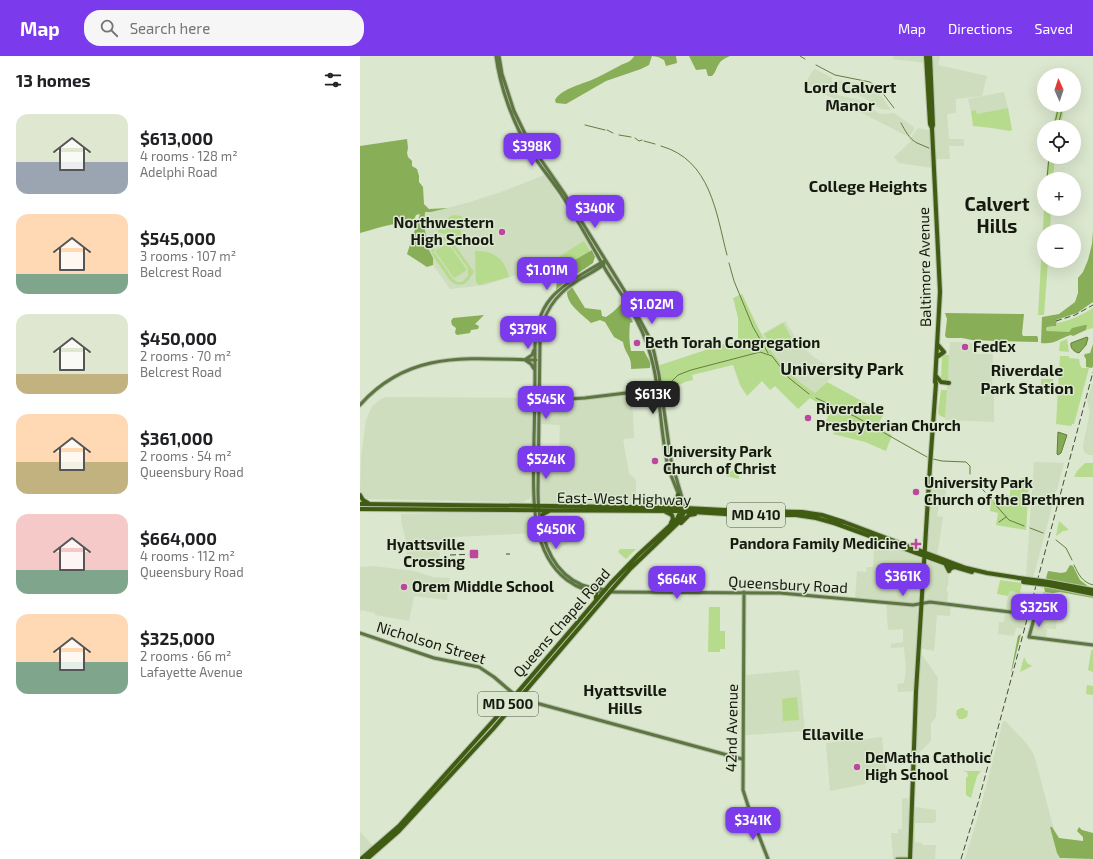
<!DOCTYPE html>
<meta charset="utf-8">
<style>
:root{--surface:#fff;--page:#f6f6f6;--text:#202124;--muted:#757577;--accent:#7c3aed}
body{margin:0;font-family:"Exo 2",sans-serif;background:var(--page);color:var(--text);height:100vh;display:flex;flex-direction:column;font-size:15px;white-space:nowrap}
*{box-sizing:border-box;margin:0}
p{font-size:13px;color:var(--muted)}
.icon{flex:none;width:22px;height:22px;fill:none;stroke:currentColor;stroke-width:2;stroke-linecap:round;stroke-linejoin:round}
.map{position:relative;flex:1;overflow:hidden}
.details{display:flex;flex-direction:column;background:var(--surface);width:360px}
.details>*{flex:none}
.needle{width:26px;rotate:357deg}
.buttons{position:absolute;left:677px;top:12px;display:grid;gap:8px}
.buttons a{display:grid;place-items:center;width:44px;height:44px;border-radius:50%;background:var(--surface);box-shadow:0 4px 16px #0002;font-size:20px}
.price{position:absolute;translate:-50% -34px;padding:0 9px;border-radius:8px;background:var(--accent);color:#fff;font-size:13px;line-height:26px;filter:drop-shadow(0 1px 2px #0008)}
.price::after{content:'';position:absolute;left:50%;top:24px;width:12px;height:9px;margin-left:-6px;background:inherit;clip-path:polygon(0 0,100% 0,50% 100%)}
.price.active{background:#222;color:#fff}
ul{padding:0;list-style:none}
li{display:flex;align-items:center;gap:12px;height:100px;padding:0 16px}
li span{display:grid;place-items:center;flex:none;width:112px;height:80px;border-radius:12px;color:#555}
li>.icon{margin-inline-start:auto}
span .icon{width:48px;height:48px;fill:#fffc;stroke-width:1}
li b{font-size:17px}
h2{display:flex;justify-content:space-between;align-items:center;height:48px;padding:0 16px;font-size:17px}
header{display:flex;align-items:center;gap:24px;box-sizing:border-box;height:56px;padding:0 20px;background:var(--accent);color:#fff}
header strong{font-size:19px}
nav{display:flex;gap:22px;margin-inline-start:auto;font-size:14px}
.search{width:280px;height:36px;background:var(--page);display:flex;align-items:center;gap:10px;box-sizing:border-box;padding:0 14px;border-radius:16px;color:var(--muted);font-size:15px}
main{display:flex;flex:1;min-height:0}
.map>svg:first-child{display:block}
.built{fill:#ceddbd;fill-rule:evenodd}
.green{fill:#b6db8c;fill-rule:evenodd}
.forest{fill:#88ae58}
.water{fill:#84aa54;stroke:#637e40}
.lines{fill:none;stroke-linecap:round;stroke-linejoin:round}
.stream{stroke:#637e40;stroke-width:1}
.secondary-casing{stroke:#b7c2ac;stroke-width:5}
.primary-casing{stroke:#b7c2ac;stroke-width:6}
.secondary{stroke:#5d7540;stroke-width:3}
.primary{stroke:#405c12;stroke-width:4}
.rail{stroke:#444a3d;stroke-width:1;stroke-dasharray:6 3;stroke-linecap:butt}
.primary-bridge-casing{stroke:#b7c2ac;stroke-width:6;stroke-linecap:butt}
.primary-bridge{stroke:#405c12;stroke-width:4}
.poi-dot{fill:#bc479f;stroke:#dbe7ce;stroke-width:1.5}
.labels{text-anchor:middle;stroke-width:3;stroke-linejoin:round;paint-order:stroke}
.shield{fill:#dbe7ce;stroke:#505749;stroke-width:1}
.shield-label{font-size:14px;font-weight:bold;fill:#151910}
.poi-label{font-size:15px;font-weight:bold;fill:#151910;stroke:#dbe7ce;text-anchor:start}
.street-label{font-size:15px;fill:#151910;stroke:#dbe7ce}
.neighbourhood-label{font-size:16px;font-weight:bold;fill:#151910;stroke:#dbe7ce}
.quarter-label{font-size:17px;font-weight:bold;fill:#151910;stroke:#dbe7ce}
.district-label{font-size:19px;font-weight:bold;fill:#151910;stroke:#dbe7ce}
</style>
<header>
<strong>Map</strong>
<div class="search"><svg class="icon" aria-label="search" viewBox="0 0 24 24"><circle cx="10" cy="10" r="6"/><path d="M15 15l6 6"/></svg>Search here</div>
<nav><a>Map</a><a>Directions</a><a>Saved</a></nav>
</header>
<main>
<section class="details">
<h2>13 homes<svg class="icon" aria-label="filters" viewBox="0 0 24 24"><path d="M4 7h16M4 17h16"/><circle cx="9" cy="7" r="2"/><circle cx="15" cy="17" r="2"/></svg></h2>
<ul>
<li><span style="background:linear-gradient(#dfe7d0 60%,#9aa5b1 0)"><svg class="icon" aria-label="home" viewBox="0 0 24 24"><path d="M3 11l9-7 9 7M6 9v11h12V9"/></svg></span><div><b>$613,000</b><p>4 rooms · 128 m²</p><p>Adelphi Road</p></div></li>
<li><span style="background:linear-gradient(#ffd9b3 75%,#7fa58c 0)"><svg class="icon" aria-label="home" viewBox="0 0 24 24"><path d="M3 11l9-7 9 7M6 9v11h12V9"/></svg></span><div><b>$545,000</b><p>3 rooms · 107 m²</p><p>Belcrest Road</p></div></li>
<li><span style="background:linear-gradient(#dfe7d0 75%,#c2b280 0)"><svg class="icon" aria-label="home" viewBox="0 0 24 24"><path d="M3 11l9-7 9 7M6 9v11h12V9"/></svg></span><div><b>$450,000</b><p>2 rooms · 70 m²</p><p>Belcrest Road</p></div></li>
<li><span style="background:linear-gradient(#ffd9b3 60%,#c2b280 0)"><svg class="icon" aria-label="home" viewBox="0 0 24 24"><path d="M3 11l9-7 9 7M6 9v11h12V9"/></svg></span><div><b>$361,000</b><p>2 rooms · 54 m²</p><p>Queensbury Road</p></div></li>
<li><span style="background:linear-gradient(#f6c9c9 70%,#7fa58c 0)"><svg class="icon" aria-label="home" viewBox="0 0 24 24"><path d="M3 11l9-7 9 7M6 9v11h12V9"/></svg></span><div><b>$664,000</b><p>4 rooms · 112 m²</p><p>Queensbury Road</p></div></li>
<li><span style="background:linear-gradient(#ffd9b3 60%,#7fa58c 0)"><svg class="icon" aria-label="home" viewBox="0 0 24 24"><path d="M3 11l9-7 9 7M6 9v11h12V9"/></svg></span><div><b>$325,000</b><p>2 rooms · 66 m²</p><p>Lafayette Avenue</p></div></li>
</ul>
</section>
<div class="map">
<svg width="733" height="803" viewBox="0 0 733 803">
<rect width="100%" height="100%" fill="#dbe7ce"/>
<path class="built" d="M534 0H566L567 7 533 3Z
M570 0H580L578 9 627 20 622 40 596 43V57L587 58 589 83H604V90H589L590 103H573V112L539 107 534 101 551 85 549 84 558 72 568 74 572 72Z
M455 13 472 22 473 34 478 39 499 44 520 58 534 57 554 71V74L549 81 445 28 453 14Z
M476 24 502 28 511 31 520 38 531 54 521 53 501 40 480 35 478 33Z
M644 36 648 52 643 54 642 58 625 57 617 58 616 54 611 55 608 43Z
M184 119 186 120 231 193 230 195 206 209 198 203 187 209 125 229 90 233 73 209 63 191 65 156H72L110 146 147 134Z
M425 265 439 287 446 294 454 301 477 316 455 337 433 321 421 308 414 299 402 278Z
M590 286 617 287V298H633L632 331 634 332V366L585 364Z
M733 326V399H729L724 396 723 389 730 356 727 344Z
M270 338 273 357 274 382 263 383 269 417 276 424V448L186 447 182 446 181 444V398H199L200 369 181 368V347L228 344Z
M26 341 173 342 172 426 171 440 169 443 163 446 7 443 0 435 1 402 6 364 12 350 21 343Z
M674 406 704 407 673 522 666 521Z
M569 427 586 430 585 445 581 444 579 448 577 460 583 461 577 501 564 496Z
M114 456 169 457 172 459 176 477 94 481 79 484 80 508 72 509 70 507 69 502 47 504 46 485 41 465V458Z
M188 458 220 459V480L198 493H191L183 462Z
M515 482 564 499V509L570 504 586 508 589 515 588 529 586 534 588 536 587 548 591 549 590 560 577 559 574 595 559 592 558 597 563 600 578 622 576 661 571 667V685L557 699 554 698 556 635 538 636 537 628 544 627 546 614 544 591 531 592V588L543 586V573L528 574 526 547 495 544 497 515 506 516 507 511H513ZM530 508 545 509V515L530 514Z
M13 510 54 515 73 521 90 522 87 544 54 540 49 565 15 559V557L1 554 0 557V511Z
M649 535 668 538 663 557 669 558 665 573 656 572 654 580 638 578 639 566H644L645 556Z
M675 559 697 562 696 573 687 572 686 583 669 581Z
M439 614 445 675 388 679H385L386 619Z
M643 665 647 666 650 670 667 688 674 699 702 803H605L619 757Z
M522 681 524 704 528 721 509 724 505 728 470 735 466 687Z
M542 742 555 743V751L576 754V765L573 767H555V786L562 787V789H576L575 803H533L531 777H538V773H542Z
M0 776 14 791 0 802Z"/>
<path class="green" d="M698 49H705L700 71H692Z
M648 52 652 74 650 75 632 72 613 70 611 55 616 54 617 58Z
M688 101H695L693 123H686Z
M684 153H691L690 175H684V205H688L684 259H678Z
M93 159 102 160 101 182 99 183 78 176 83 165Z
M80 181C85 181 88 182 92 185L114 216C110 220 109 226 104 228 100 229 95 229 92 226 88 223 86 218 83 214 75 203 62 190 80 181ZM81 184 88 185 74 194 75 187ZM88 185 108 212V220L102 226H97L93 223 74 196V195Z
M224 185 230 195 206 209 200 206 197 202Z
M88 187 107 214 94 222 75 195Z
M115 195C133 194 145 203 149 221L119 229 116 226Z
M382 238C396 267 408 298 433 320 439 326 448 332 455 337L467 326 524 357 517 371 532 379 526 395 505 386 473 378 477 370 466 364 471 355 450 342 438 353 415 330 410 334 402 325 387 340 380 329 373 309 332 319 333 324 325 326 302 337 297 310 364 288 378 286V262L373 242Z
M733 252V272L726 274 727 271 713 272 709 276H691L686 274 687 271H694L696 267V264L698 267C711 264 722 259 733 252Z
M423 267 431 281C425 289 421 290 411 289L404 278Z
M707 283 709 296 699 295 700 286Z
M582 299H589L588 324 585 325 581 323Z
M700 300H709V302L719 303 720 309 722 312H729L714 368H712L711 370 696 368Z
M681 323H693V337L681 335Z
M581 334H587L585 362 579 359 578 356Z
M725 407H733V421H714L717 415Z
M379 408V423L366 420Z
M661 422H669L666 474 636 469 638 457 630 455 631 442 645 444 646 439 650 440V434H661Z
M699 465 709 474 703 475 696 480Z
M260 493H276L266 503 258 496Z
M640 524 662 527 660 537 650 535 648 540 637 538Z
M683 536 696 538C686 544 687 554 694 562L675 559C683 552 685 547 683 536Z
M349 551H360V575H365V593H360V596H348Z
M733 593V616L728 614 731 595Z
M664 601 667 607 672 610 660 616Z
M727 629 733 630V639L726 638Z
M437 641 439 664 423 665 422 643Z
M601 652H604L605 654 608 655 607 661 603 663H599L596 658 597 654Z
M602 715H621L617 720 611 742 606 739V722L608 720 607 716Z"/>
<path class="forest" d="M274 0H316L317 7 306 10 304 4 298 1 292 0 289 9 281 13 246 25 206 48 196 47 195 44C202 32 224 28 236 22 245 18 253 13 261 9 267 6 271 6 274 0Z
M329 0H370C366 2 361 4 359 8 356 12 356 16 352 20H348L346 13 336 14Z
M47 83 48 92 47 97 48 101 52 105V110L57 113 59 120V126L63 131 64 148 69 153 88 152 71 156H65L64 170 69 194 73 202V209L67 211 47 198 60 158 56 159 54 164C47 163 43 167 36 168 25 169 12 174 0 177V90Z
M733 175V246L717 257 696 264V270L687 271 686 273 687 275 709 276 712 272 725 269H727L726 274 713 280 711 279C700 282 694 289 681 287L682 261 699 258 715 246 718 237V222L723 216 728 204 732 188Z
M232 194 235 201 233 207 205 226 196 234 197 225 187 209 188 208 198 203 200 206 203 205 206 209Z
M212 231 225 252 241 254 242 260 246 261 253 256 262 247 273 266 270 267C269 277 269 285 271 295H284L290 306V312L271 313C272 299 265 299 263 286L254 281 245 266 240 264 231 267C222 258 207 249 207 236Z
M585 257 664 258 662 278 663 280H677L678 282V286L637 285 612 284 602 282H587L585 280 587 263Z
M124 259 115 268 119 270 118 273 111 274 110 277 97 279 95 277 96 272 92 269 91 265 93 262Z
M733 288V310L732 312 726 311V303L724 300 725 298 730 297Z
M710 509 713 510 720 524 729 531 689 524 686 522 688 515 701 517 706 516Z
M684 531H693L733 539V542L700 536 693 537 685 536Z
M661 578 652 614 651 616 658 580Z
M690 771H692L699 782 723 785V781L717 775 719 771 722 774 733 777V803L700 802 697 797Z"/>
<path class="water" d="M727 281 728 282 726 289 719 297C714 296 710 292 711 287Z
M698 376 707 379 701 397 698 399 697 398Z"/>
<g class="lines">
<path class="stream" d="M440 0 445 3
M456 9 475 19 510 26 521 35 534 52
M699 66 703 49
M541 67C545 74 549 83 557 87 561 89 565 90 569 92
M225 69 245 74
M694 71 699 49
M247 74 253 77
M259 79 271 81
M275 82 279 85 282 84
M284 85 295 88
M301 90C351 104 356 157 367 199
M687 123 689 101
M369 207 374 225 393 271 408 297
M305 329 310 327 318 319 331 314 400 296 412 300 429 322 449 338
M456 342 496 361 567 401
M573 403 582 405 606 406 610 410V418
M613 424 625 436
M634 447 649 464 664 470
M639 466 646 461
M670 472 683 477
M696 484 706 492 712 504
M714 509C719 519 722 526 733 529"/>
<defs>
<path id="secondary" d="M136 0C140 31 153 67 169 93 179 109 191 123 201 138 217 163 232 190 247 216 257 232 269 248 277 265 302 312 297 356 307 406 310 422 320 436 322 452
M139 0 142 18 154 55 170 88 204 137 264 234 289 281 294 296 299 319 311 404 325 452
M244 208C236 215 226 219 217 225 196 238 182 258 180 283L178 434C178 470 185 513 222 529 230 532 238 532 246 534
M166 303 172 299 174 294
M165 304 171 308 174 313
M178 345 225 342 299 333
M0 349C50 293 109 303 176 304
M244 536C231 537 218 532 207 524 166 493 174 427 174 382 175 351 175 321 175 290 177 239 204 230 242 206L246 205
M250 536 420 537 553 549 570 546 675 559 669 581 733 589
M384 536 383 734 392 762 408 803
M0 577 74 602 119 611 134 621 155 639 165 644 382 703
M537 803H550"/>
<path id="primary" d="M570 0 573 69 572 72
M577 301 584 296 578 289
M576 320 581 326 589 327
M0 439 3 444 8 447
M0 448 275 451 325 452 384 455 442 456 462 459 484 466 606 512 627 517 659 522
M309 450 316 446 318 439
M0 453 317 455 382 459H436L456 462 474 467 595 511 612 516
M306 456 312 459 313 463 311 467
M180 466 183 458 189 455
M321 467 329 459 335 458
M586 509 589 515 591 512 595 511
M689 526 733 534
M688 529 733 538
M233 536 236 538V544
M1 803 39 770 134 664 251 527 278 499 317 463 321 454
M7 803 39 775 133 673 255 530 271 512 319 466 322 461 325 453
M550 803 556 636 570 410 576 327 575 326 580 236 572 72 570 68 566 0"/>
</defs>
<use href="#secondary" class="secondary-casing"/>
<use href="#primary" class="primary-casing"/>
<use href="#secondary" class="secondary"/>
<use href="#primary" class="primary"/>
<path class="rail" d="M696 265 715 259 733 249
M146 498H150
M90 499 116 498
M601 803 618 747 733 316"/>
<defs>
<path id="primary-bridge" d="M659 522 689 526
M663 526 688 529"/>
</defs>
<use href="#primary-bridge" class="primary-bridge-casing"/>
<use href="#primary-bridge" class="primary-bridge"/>
</g>
<g class="poi-dot">
<circle cx="142" cy="176" r="4"/>
<circle cx="277" cy="287" r="4"/>
<circle cx="605" cy="291" r="4"/>
<circle cx="448" cy="362" r="4"/>
<circle cx="295" cy="405" r="4"/>
<circle cx="556" cy="436" r="4"/>
<path d="M554 482h4v4h4v4h-4v4h-4v-4h-4v-4h4z"/>
<rect x="109" y="493" width="10" height="10" rx="2"/>
<circle cx="44" cy="531" r="4"/>
<circle cx="497" cy="711" r="4"/>
</g>
<g class="labels">
<g class="shield">
<rect x="367" y="447" width="58" height="24" rx="3"/>
<rect x="118" y="636" width="60" height="24" rx="3"/>
</g>
<g class="shield-label">
<text x="396" y="464">MD 410</text>
<text x="148" y="653">MD 500</text>
</g>
<g class="poi-label">
<text x="134" y="172" text-anchor="end">Northwestern<tspan x="134" dy="17">High School</tspan></text>
<text x="285" y="292">Beth Torah Congregation</text>
<text x="613" y="296">FedEx</text>
<text x="456" y="358">Riverdale<tspan x="456" dy="17">Presbyterian Church</tspan></text>
<text x="303" y="401">University Park<tspan x="303" dy="17">Church of Christ</tspan></text>
<text x="564" y="432">University Park<tspan x="564" dy="17">Church of the Brethren</tspan></text>
<text x="547" y="493" text-anchor="end">Pandora Family Medicine</text>
<text x="105" y="494" text-anchor="end">Hyattsville<tspan x="105" dy="17">Crossing</tspan></text>
<text x="52" y="536">Orem Middle School</text>
<text x="505" y="707">DeMatha Catholic<tspan x="505" dy="17">High School</tspan></text>
</g>
<g class="street-label">
<text transform="translate(565 211) rotate(-91)" y="5">Baltimore Avenue</text>
<text transform="translate(264 443) rotate(1)" y="5">East-West Highway</text>
<text transform="translate(428 529) rotate(3)" y="5">Queensbury Road</text>
<text transform="translate(202 567) rotate(-49)" y="5">Queens Chapel Road</text>
<text transform="translate(71 587) rotate(17)" y="5">Nicholson Street</text>
<text transform="translate(372 672) rotate(-89)" y="5">42nd Avenue</text>
</g>
<g class="neighbourhood-label">
<text x="490" y="37">Lord Calvert<tspan x="490" dy="18">Manor</tspan></text>
<text x="508" y="136">College Heights</text>
<text x="667" y="320">Riverdale<tspan x="667" dy="18">Park Station</tspan></text>
<text x="265" y="640">Hyattsville<tspan x="265" dy="18">Hills</tspan></text>
<text x="473" y="684">Ellaville</text>
</g>
<g class="quarter-label">
<text x="482" y="319">University Park</text>
</g>
<g class="district-label">
<text x="637" y="155">Calvert<tspan x="637" dy="22">Hills</tspan></text>
</g>
</g>
</svg>
<div class="buttons">
<a><svg class="needle" viewBox="-14 -14 28 28"><path d="M0-13l5 13h-10z" fill="#e53935"/><path d="M0 13l5-13h-10z" fill="#757577"/></svg></a>
<a><svg class="icon" aria-label="locate" viewBox="0 0 24 24"><circle cx="12" cy="12" r="6"/><path d="M12 2v4M12 18v4M2 12h4M18 12h4"/></svg></a>
<a>+</a>
<a>−</a>
</div>
<b class="price" style="left:172px;top:111px">$398K</b>
<b class="price" style="left:235px;top:173px">$340K</b>
<b class="price" style="left:187px;top:235px">$1.01M</b>
<b class="price" style="left:292px;top:269px">$1.02M</b>
<b class="price" style="left:168px;top:294px">$379K</b>
<b class="price active" style="left:293px;top:359px">$613K</b>
<b class="price" style="left:186px;top:364px">$545K</b>
<b class="price" style="left:186px;top:424px">$524K</b>
<b class="price" style="left:196px;top:494px">$450K</b>
<b class="price" style="left:543px;top:541px">$361K</b>
<b class="price" style="left:317px;top:544px">$664K</b>
<b class="price" style="left:679px;top:572px">$325K</b>
<b class="price" style="left:393px;top:785px">$341K</b>
</div>
</main>
